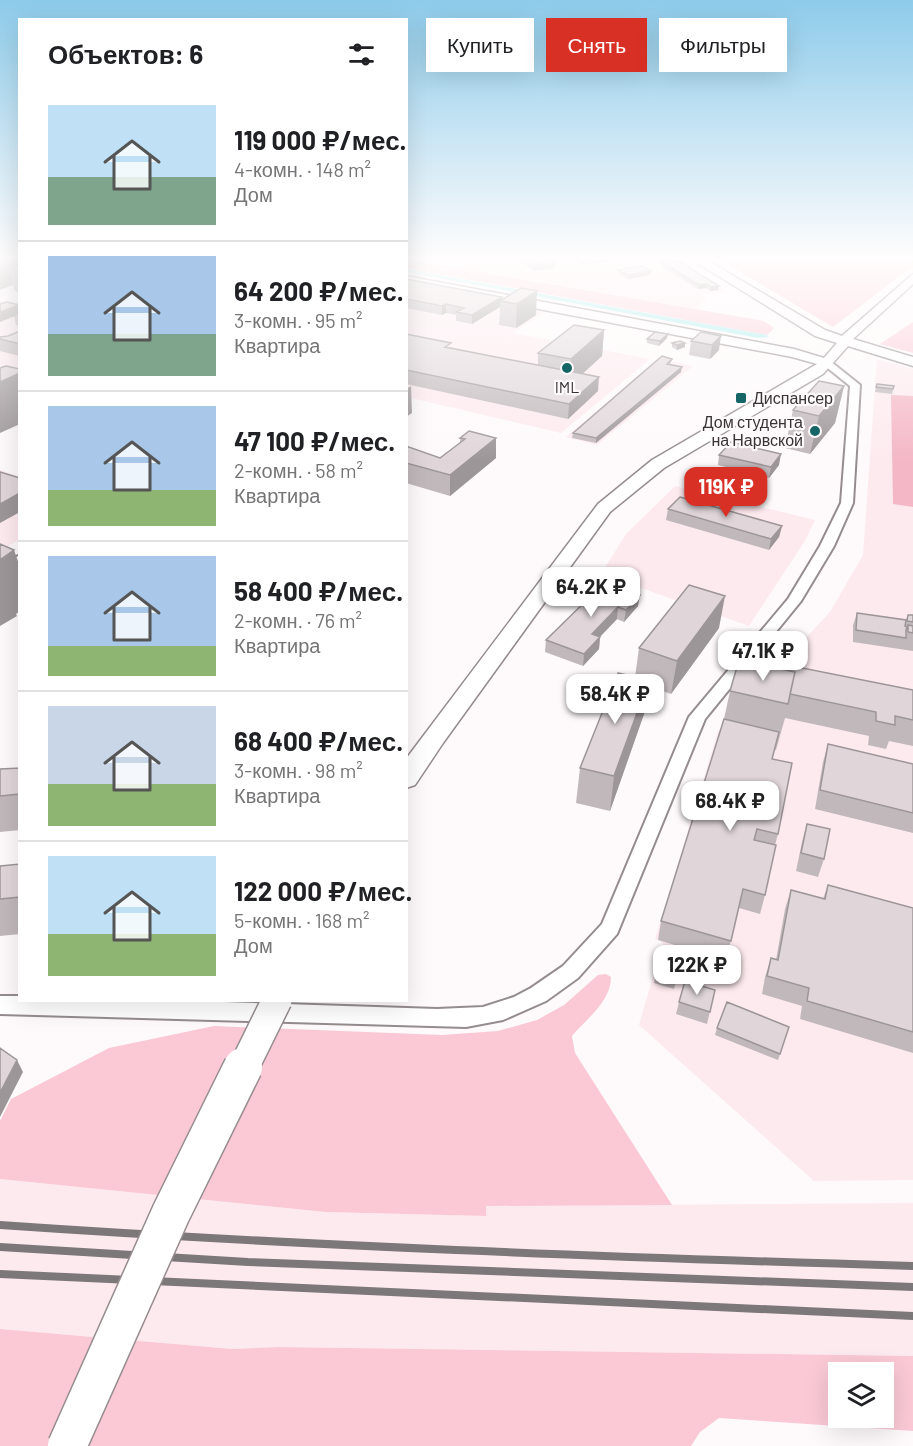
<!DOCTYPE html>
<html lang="ru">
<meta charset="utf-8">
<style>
:root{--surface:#fff;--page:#f2f2f2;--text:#202124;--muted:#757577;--line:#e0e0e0;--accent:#d93025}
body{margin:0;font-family:Barlow,sans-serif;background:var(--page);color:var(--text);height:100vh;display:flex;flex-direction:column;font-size:22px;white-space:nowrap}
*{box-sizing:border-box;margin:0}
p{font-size:20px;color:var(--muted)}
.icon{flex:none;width:33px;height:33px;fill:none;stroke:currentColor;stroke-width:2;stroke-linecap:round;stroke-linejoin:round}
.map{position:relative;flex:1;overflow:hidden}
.sheet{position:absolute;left:18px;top:18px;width:390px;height:984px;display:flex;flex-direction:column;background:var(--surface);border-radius:0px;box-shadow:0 6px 24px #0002}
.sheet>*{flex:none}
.hud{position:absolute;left:426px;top:18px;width:396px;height:54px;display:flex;gap:12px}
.controls{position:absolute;left:828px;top:1362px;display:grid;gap:12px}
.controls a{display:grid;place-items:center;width:66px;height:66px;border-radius:0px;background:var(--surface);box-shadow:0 6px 24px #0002;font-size:30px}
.price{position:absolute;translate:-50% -51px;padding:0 14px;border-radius:12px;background:#fff;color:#222;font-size:20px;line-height:39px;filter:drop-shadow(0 2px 3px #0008)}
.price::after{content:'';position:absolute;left:50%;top:36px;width:18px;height:14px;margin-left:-9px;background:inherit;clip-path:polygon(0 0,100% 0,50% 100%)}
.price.current{background:var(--accent);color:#fff}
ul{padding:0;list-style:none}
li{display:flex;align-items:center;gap:18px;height:150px;padding:0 30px}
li+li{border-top:2px solid var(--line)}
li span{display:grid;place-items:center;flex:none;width:168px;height:120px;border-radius:0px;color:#555}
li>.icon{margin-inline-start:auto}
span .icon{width:72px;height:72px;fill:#fffc;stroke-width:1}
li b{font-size:26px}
h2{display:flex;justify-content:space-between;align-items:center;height:72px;padding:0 30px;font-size:26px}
.chip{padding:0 21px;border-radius:0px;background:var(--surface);box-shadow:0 6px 24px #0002;font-size:21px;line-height:54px}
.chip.current{background:var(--accent);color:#fff}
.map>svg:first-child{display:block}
.built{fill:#fdeaef}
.green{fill:#fac9d5;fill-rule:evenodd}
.forest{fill:#f4b7c6}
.water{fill:#a4eded}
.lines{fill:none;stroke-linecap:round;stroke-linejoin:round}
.street-casing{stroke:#958c8e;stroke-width:4}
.secondary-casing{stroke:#958c8e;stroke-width:3}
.street{fill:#fff;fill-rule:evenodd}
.secondary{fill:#fff;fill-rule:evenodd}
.rail{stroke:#7c7879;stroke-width:8}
.secondary-bridge-far1-casing{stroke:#958c8e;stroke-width:32;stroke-linecap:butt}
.secondary-bridge-casing{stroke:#958c8e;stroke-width:41;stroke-linecap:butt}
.secondary-bridge-far1{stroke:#fff;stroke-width:29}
.secondary-bridge{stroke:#fff;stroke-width:38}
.wall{fill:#c1b8bb}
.shaded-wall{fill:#9d9698}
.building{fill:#e0d6d9;stroke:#9d9698;stroke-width:1.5}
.poi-dot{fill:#166566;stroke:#fefafb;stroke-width:2}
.labels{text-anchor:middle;stroke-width:4.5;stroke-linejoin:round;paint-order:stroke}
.far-poi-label{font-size:16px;fill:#383435;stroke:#fefafb}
</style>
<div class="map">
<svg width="913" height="1446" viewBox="0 0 913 1446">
<rect width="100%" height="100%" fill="#fefafb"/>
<path class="built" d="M418 259H651L657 263 678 260 727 292 700 295 707 298 694 309Z
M407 286 544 312 513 333 650 359 561 433 407 397Z
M0 301 20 306 19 366 0 375Z
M658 358 693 366 597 445 566 437Z
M877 359 913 369V1180L814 1181 639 1025 663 942 655 939 718 731 830 612 863 555Z
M0 470 20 477 19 540 0 551Z
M675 486 815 520 805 541 749 626 601 574 626 534Z
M0 1179 325 1212 486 1216V1206L913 1203V1356L278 1347 233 1349 0 1329Z"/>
<path class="green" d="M406 259 764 321 774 328 767 335 407 268Z
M718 259H913V266L833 327Z
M913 322V353L880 344Z
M606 974 611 977C611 1002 586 1019 572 1036L575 1053 672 1205 486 1206V1216L325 1212 0 1179V1121L11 1099 109 1048 214 1026 442 1035 498 1031 537 1020 564 1005 598 975Z
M0 1329 233 1349 278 1347 913 1356V1431L719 1418 700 1432 691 1446H0ZM838 1372H884V1418H838Z"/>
<path class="forest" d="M891 395 913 396V507L893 504Z"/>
<path class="water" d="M406 269 767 335 769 337 758 338 407 272Z"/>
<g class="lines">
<defs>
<path id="street" d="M824 361H830L860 385 853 503 834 546 801 601 705 719 617 934 578 978 546 1001 503 1020 466 1027 0 1014V996H20V1000H161L437 1009 483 1007 514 997 531 988 563 966 602 924 689 717 788 599 820 546 841 503 850 386 824 365Z
M20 555V565L0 576V566Z"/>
<path id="secondary" d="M691 259H705L825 330 842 336 913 274V284L853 339 913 357V366L848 346 823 374 664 468 610 512 443 743 415 785 406 788V759L598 504 652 460 817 364 792 357 406 284V276L794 349 824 358 837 343 815 336Z"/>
</defs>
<use href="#street" class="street-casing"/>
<use href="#secondary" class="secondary-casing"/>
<use href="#street" class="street"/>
<use href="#secondary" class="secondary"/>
<path class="rail" d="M0 1225C304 1246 608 1257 913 1266
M0 1247 248 1262 913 1287
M0 1274 913 1316"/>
<defs>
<path id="secondary-bridge-far1" d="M243 1069 277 1000"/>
<path id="secondary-bridge" d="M67 1446 171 1213 243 1067"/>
</defs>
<use href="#secondary-bridge-far1" class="secondary-bridge-far1-casing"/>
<use href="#secondary-bridge" class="secondary-bridge-casing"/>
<use href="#secondary-bridge-far1" class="secondary-bridge-far1"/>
<use href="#secondary-bridge" class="secondary-bridge"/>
</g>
<path class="wall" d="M0 259H20V292L15 291 13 285Z
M518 259H553L555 260V268L533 271 518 260Z
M576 259H630L583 264Z
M662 262 718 290 710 291 706 288 698 289 661 266Z
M618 270 651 271 650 275 628 279 618 274Z
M406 279 502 299 521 288 536 315 516 328 499 325 500 307 472 324 456 321V315L446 313 442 315 406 308Z
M19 305 20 326 16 325 14 316Z
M604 330 602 356 582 374 598 391 568 419 406 384V334L451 348 538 365V353Z
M20 331V356L0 351V337L8 336Z
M701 332 719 350 710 359 689 355 691 341Z
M667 338 659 346 647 343V339Z
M672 343H685V347L677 350 672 347Z
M672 359 670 365 681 372 596 443 572 438 573 433Z
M877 384 894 386 892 394 875 392Z
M844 386 835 423 810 454 785 448 793 410Z
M460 438H496V458L450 496 406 483V446L440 458 460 443Z
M719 455 779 465 769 478 718 465Z
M668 509 782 526 779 537 769 550 666 520Z
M604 583 638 606 624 622 617 619 600 637 599 649 583 666 545 652 546 640Z
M857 613 906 620 908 615H913V651L853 642V625Z
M719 628 671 694 648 686 644 714 610 811 576 803 580 768 635 677 639 648Z
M913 690V746L889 741 886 749 868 745 869 736 785 718 776 750H774L772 759 778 834 775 845 765 895 760 914 739 908 726 960 658 940 661 921 724 719 730 691Z
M828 744 913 764V833L815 809 823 762Z
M20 768V830L0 832V769Z
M807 824 824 859 818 877 796 871 802 842Z
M20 864V934L0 936V866Z
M828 885 913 908V1053L800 1019 802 1006 762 994 765 977 771 958 776 960 785 909 791 890 823 899Z
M658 967 678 973 674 989 654 983Z
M715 990 707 1024 676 1014 679 1002Z
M789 1027 778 1060 715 1035 717 1028Z"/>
<path class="shaded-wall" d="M17 259H20V271L9 268 13 285 0 290V265Z
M583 259H630L583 264Z
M555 260V268L533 271V263Z
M651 271 650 275 628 279V275Z
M707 284 706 288 698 289 699 285Z
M719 286 718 290 710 291 711 287Z
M537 291 536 315 516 328 517 304Z
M502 297V301H500V307L472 324V315Z
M446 304V313L442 315V306Z
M19 305 20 314 0 322V312Z
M604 330 602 356 569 386 571 359Z
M668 334 667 338 659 346 660 341Z
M721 336 719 350 710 359 712 345Z
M685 343V347L677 350V345Z
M682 367 681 372 596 443V438Z
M20 373V424L0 433V382Z
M599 377 598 391 568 419 569 404Z
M411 386 412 413 406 417V389Z
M844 386 835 423 810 454 819 416Z
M496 438V458L450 496V475Z
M781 454 779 465 769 478 771 467Z
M20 493V512L0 523V504Z
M782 526 779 537 769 550 771 539Z
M14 550 20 567V611L16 614 17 616 0 626V560Z
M640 595 638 606 624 622 626 610Z
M725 596 719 628 671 694 677 661Z
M618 607 617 619 591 646 592 634Z
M600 637 599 649 583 666 584 654Z
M649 680 644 714 610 811 614 776Z
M17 1060 23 1072 0 1117V1093Z"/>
<path class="building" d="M0 259H17L0 265Z
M527 259H553L555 260 533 263Z
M677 260 719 286 711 287 707 284 699 285 662 262Z
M20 265V271L9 268Z
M641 266 651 271 628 275 618 270Z
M406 279 502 297 472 315 456 312 464 308 446 304 442 306 406 299Z
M521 288 537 291 517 304 500 301Z
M7 302 19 305 0 312V304Z
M574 325 604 330 571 359 538 353Z
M20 331V344L0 339V337L8 336Z
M655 332 668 334 660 341 647 339Z
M701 332 721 336 712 345 691 341Z
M406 334 451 343 445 347 599 377 569 404 406 370Z
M680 341 685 343 677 345 672 343Z
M662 356 672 359 667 364 682 367 596 438 573 433Z
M6 366 20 369V373L0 382V368Z
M819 381 844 386 819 416 793 410Z
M877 384 894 386 893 389 876 387Z
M469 431 496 438 450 475 406 463V446L440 458 465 439 460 438Z
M731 442 781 454 771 467 719 455Z
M0 472 20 478V493L0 504Z
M680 497 782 526 771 539 668 509Z
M0 544 14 550 0 560Z
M604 583 640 595 626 610 618 607 592 634 600 637 584 654 546 640Z
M689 585 725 596 677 661 639 648Z
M857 613 906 620 905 626 907 627 906 630V638L856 630Z
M908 615H913V622L907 621Z
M908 625 913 626V633L908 632Z
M752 658 913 690V720L895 716V725L876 721V712L790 694 795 672 751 662Z
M739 660 795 672 788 704 730 691Z
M618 673 649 680 614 776 580 768Z
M724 719 779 732 772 759 792 763 778 834 757 829 754 840 776 845 765 895 743 889 731 941 661 921Z
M828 744 913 764V813L820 790Z
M20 768V794L0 796V769Z
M807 824 830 829 824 859 801 853Z
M20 864V897L0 899V866Z
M828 885 913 908V1032L807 1001 809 988 767 976 771 958 778 960 791 890 825 899Z
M658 967 678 973 676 983 655 977Z
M685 981 715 990 710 1012 679 1002Z
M727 1002 789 1027 780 1054 717 1028Z
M0 1048 17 1060 0 1093Z"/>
<linearGradient id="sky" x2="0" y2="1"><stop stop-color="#8dcbea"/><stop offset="0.56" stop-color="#fffdfd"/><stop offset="1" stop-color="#fffdfd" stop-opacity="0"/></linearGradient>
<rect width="913" height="461" fill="url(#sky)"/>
<g class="poi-dot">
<circle cx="567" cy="368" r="6"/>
<rect x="735" y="392" width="12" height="12" rx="3"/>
<circle cx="815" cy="431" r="6"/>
</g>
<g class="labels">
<g class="far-poi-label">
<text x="567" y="393">IML</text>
<text x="753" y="404" text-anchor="start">Диспансер</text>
<text x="803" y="428" text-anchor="end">Дом студента<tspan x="803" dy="18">на Нарвской</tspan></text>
</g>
</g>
</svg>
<div class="controls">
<a><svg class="icon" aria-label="layers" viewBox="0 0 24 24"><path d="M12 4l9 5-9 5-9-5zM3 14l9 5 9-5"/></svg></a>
</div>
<b class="price current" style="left:726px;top:518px">119K ₽</b>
<b class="price" style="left:591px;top:618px">64.2K ₽</b>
<b class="price" style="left:763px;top:682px">47.1K ₽</b>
<b class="price" style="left:615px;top:725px">58.4K ₽</b>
<b class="price" style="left:730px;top:832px">68.4K ₽</b>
<b class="price" style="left:697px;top:996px">122K ₽</b>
<div class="hud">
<a class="chip">Купить</a>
<a class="chip current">Снять</a>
<a class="chip">Фильтры</a>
</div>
<section class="sheet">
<h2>Объектов: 6<svg class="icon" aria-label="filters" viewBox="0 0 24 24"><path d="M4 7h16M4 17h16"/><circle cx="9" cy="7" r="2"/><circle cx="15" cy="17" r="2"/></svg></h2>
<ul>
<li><span style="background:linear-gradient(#bfe0f5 60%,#7fa58c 0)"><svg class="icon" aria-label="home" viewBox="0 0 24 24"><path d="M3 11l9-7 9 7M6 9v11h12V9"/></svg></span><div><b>119 000 ₽/мес.</b><p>4-комн. · 148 m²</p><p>Дом</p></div></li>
<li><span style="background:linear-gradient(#a9c7e8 65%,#7fa58c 0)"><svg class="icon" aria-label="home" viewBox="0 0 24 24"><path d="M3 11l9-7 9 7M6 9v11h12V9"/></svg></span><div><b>64 200 ₽/мес.</b><p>3-комн. · 95 m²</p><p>Квартира</p></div></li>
<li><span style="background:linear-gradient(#a9c7e8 70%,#8fb573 0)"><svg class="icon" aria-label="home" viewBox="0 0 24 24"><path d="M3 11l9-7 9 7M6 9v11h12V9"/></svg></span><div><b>47 100 ₽/мес.</b><p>2-комн. · 58 m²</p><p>Квартира</p></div></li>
<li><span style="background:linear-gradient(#a9c7e8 75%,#8fb573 0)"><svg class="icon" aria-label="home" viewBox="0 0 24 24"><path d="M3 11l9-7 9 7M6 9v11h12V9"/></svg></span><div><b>58 400 ₽/мес.</b><p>2-комн. · 76 m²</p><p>Квартира</p></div></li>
<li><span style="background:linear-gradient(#c9d6e8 65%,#8fb573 0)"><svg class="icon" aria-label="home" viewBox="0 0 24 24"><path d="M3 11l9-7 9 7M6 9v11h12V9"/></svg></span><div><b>68 400 ₽/мес.</b><p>3-комн. · 98 m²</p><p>Квартира</p></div></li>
<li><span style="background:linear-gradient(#bfe0f5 65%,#8fb573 0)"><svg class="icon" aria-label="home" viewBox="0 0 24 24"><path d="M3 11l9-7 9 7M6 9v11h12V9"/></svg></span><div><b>122 000 ₽/мес.</b><p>5-комн. · 168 m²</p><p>Дом</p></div></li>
</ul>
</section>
</div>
